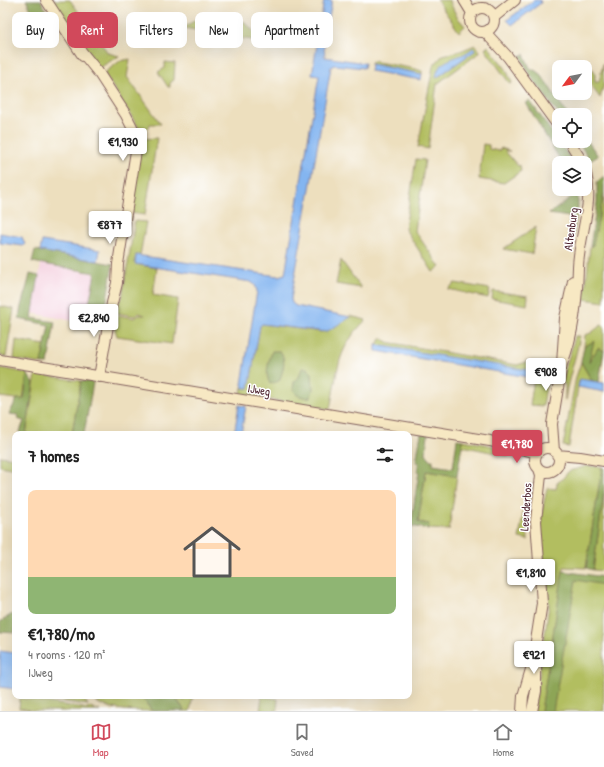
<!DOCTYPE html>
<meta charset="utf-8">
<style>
:root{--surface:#fff;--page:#f6f6f6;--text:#222;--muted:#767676;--line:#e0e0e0;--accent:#d1495b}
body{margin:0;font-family:"Patrick Hand",sans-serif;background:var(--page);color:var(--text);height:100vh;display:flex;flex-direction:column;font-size:15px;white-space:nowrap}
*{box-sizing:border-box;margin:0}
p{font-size:13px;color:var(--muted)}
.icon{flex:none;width:22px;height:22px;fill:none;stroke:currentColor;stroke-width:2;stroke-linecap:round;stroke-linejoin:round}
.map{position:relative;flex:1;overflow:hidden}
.panel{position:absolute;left:12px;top:431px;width:400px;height:268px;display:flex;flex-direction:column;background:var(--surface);border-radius:8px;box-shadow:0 4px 16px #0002}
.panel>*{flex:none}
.hud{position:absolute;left:12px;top:12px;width:400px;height:36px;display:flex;gap:8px}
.needle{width:26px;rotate:238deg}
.buttons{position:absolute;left:552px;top:60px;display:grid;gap:8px}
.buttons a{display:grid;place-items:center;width:40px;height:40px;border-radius:8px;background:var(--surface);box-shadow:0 4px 16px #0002;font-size:20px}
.price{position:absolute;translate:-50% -34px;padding:0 9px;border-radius:4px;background:#fff;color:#222;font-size:13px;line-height:26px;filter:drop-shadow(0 1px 2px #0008)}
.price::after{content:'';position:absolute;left:50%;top:24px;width:12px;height:9px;margin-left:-6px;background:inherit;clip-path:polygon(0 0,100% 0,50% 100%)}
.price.active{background:var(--accent);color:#fff}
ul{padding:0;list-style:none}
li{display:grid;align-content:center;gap:8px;height:212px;padding:0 16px}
li span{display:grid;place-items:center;height:124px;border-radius:8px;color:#555}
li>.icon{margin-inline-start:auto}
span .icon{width:72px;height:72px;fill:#fffc;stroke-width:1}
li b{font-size:17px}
h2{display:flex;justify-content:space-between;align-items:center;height:48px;padding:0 16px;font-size:17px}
.chip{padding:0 14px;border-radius:8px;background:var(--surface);box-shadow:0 4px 16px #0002;font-size:14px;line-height:36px}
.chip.active{background:var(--accent);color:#fff}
.tabs{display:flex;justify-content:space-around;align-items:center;height:56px;border-top:1px solid var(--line);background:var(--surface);font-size:11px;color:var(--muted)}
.tabs a{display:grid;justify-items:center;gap:2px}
.tabs .active{color:var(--accent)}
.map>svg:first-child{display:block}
.built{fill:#f4cfde}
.green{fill:#b2be60;stroke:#7e6e46;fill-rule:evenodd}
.forest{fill:#8da556;stroke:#6c6240}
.water{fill:#84b5f0;stroke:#676a8e}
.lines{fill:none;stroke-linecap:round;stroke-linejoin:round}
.secondary-casing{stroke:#83625e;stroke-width:12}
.secondary{stroke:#f7e8c3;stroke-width:10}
.labels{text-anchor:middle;stroke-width:3;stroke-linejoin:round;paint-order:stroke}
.street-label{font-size:12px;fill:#4a1f2b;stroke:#fff}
</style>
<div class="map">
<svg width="604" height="711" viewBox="0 0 604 711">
<rect width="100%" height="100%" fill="#fff"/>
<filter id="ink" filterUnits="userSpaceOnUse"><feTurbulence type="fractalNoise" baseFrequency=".025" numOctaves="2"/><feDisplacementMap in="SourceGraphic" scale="8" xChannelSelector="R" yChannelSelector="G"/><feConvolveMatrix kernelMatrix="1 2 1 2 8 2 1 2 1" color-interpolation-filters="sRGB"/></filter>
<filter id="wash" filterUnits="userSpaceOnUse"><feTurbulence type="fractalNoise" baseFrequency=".012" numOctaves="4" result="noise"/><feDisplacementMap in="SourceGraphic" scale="16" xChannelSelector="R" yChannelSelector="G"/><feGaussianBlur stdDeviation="0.9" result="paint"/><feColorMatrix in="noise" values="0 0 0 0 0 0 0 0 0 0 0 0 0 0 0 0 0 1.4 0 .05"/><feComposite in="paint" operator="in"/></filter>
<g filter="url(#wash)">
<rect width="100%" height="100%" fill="#eddfbe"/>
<path class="built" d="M41 264 95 274 85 323 32 313Z"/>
<path class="green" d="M50 0H70L108 53 119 56 99 68Z
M437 0H449L457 17 465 26 459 32Z
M202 15 245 22 263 42 184 28Z
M475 45 480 51 479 53 437 84 428 149 418 147 433 66 443 55 460 51ZM473 48 475 50 437 78C437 59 454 62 466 55 468 53 471 50 473 48Z
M488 46 506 69 512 83 510 84 485 49Z
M130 59 127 77 161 124H150L149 128 140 130 104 73 120 61Z
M372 61 416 69 422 71V74L371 64Z
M165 62 175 63 174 80 170 83V87H168L158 72 165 68Z
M603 63 604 84 600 98 585 77 593 69 595 73V82H599Z
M157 138 145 215 130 213 141 139Z
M483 144 489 145V149L499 151 501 148 510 151H505L518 166 520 165 521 171 504 183 479 179Z
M416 159 425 160 415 231 440 267 433 272 405 229Z
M603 194H604V302L584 299 590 247 593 245Z
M135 221 146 222 140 256 136 255 135 264 157 268 153 295 178 299 172 344 117 336 115 330 116 315 135 318 139 315H145L139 313 135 316 116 313 117 304 122 298Z
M536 227 532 254 503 249Z
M341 260 359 285 361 288 336 284Z
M455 283 490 289 488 298 448 289Z
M493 291 528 296 527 305 492 299Z
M0 306 14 309 6 357 0 355Z
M350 316 366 320C336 349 338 371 330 409L241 395 242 387 249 388 260 326 262 324 322 332Z
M601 325 604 326V351L598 348 589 363 593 342 584 347 585 335 591 333Z
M575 336H580C576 358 568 378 565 400V385L562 381C565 365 572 351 575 336Z
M382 338 387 342 517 365 527 362 549 367 543 406 530 405 534 378 539 379 540 373 376 345Z
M16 340 45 345 41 364 14 359Z
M581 362 592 381 579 380 569 447 563 446 576 377Z
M0 368 27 373 23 400 0 397Z
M36 374 81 381 72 434H26Z
M463 440 504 448 509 456 462 446Z
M0 456 15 458V469L0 466Z
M587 466 602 467 586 568 564 567 541 711H534L549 605 541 530V516L547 488 556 489 557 483 563 478 569 471Z
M426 471 457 476 449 530 428 529 429 524 418 522Z
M528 484 532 485 527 516 528 540 519 538Z
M604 493V571L593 570Z
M572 577 604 582V711H550Z
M28 696H82L88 705 30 697Z
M89 696H141L152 711C132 711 102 711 89 696Z
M174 696H179L184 701V696H193L190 711H185Z
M262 696 278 699 277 711H260Z
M20 698 88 709 90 707 100 711H38L19 708Z"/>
<path class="forest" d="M26 0H41L46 10 35 18Z
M524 54 530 68 540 73 568 115H559L530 75 520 56Z
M530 101 571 159 572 163H562L526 103Z
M585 137 598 156 590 161 578 141H585Z
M604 176V194L593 245 590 247 597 202V182Z
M578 192V209L573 237H570L569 217 549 214Z
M35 250 113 264 103 322 86 319 95 273 32 262Z
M30 274 39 276 32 318 55 322 48 364H41L49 325 19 319C20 304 27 289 30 274Z
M594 341 589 362 598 348 604 351 599 382 592 381 581 362 584 347Z
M272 351H280C287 359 283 372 279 381L270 384C264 374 269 361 272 351Z
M302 368H307L312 373 313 390 311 397 306 398 297 395 293 389 294 382 299 377Z
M27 373 31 380 34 382 26 434H19L24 421 17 419 18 415 9 414 17 399H24Z
M81 381H92L93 383 84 434H72Z
M421 433 428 434 426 453 430 460H433V465L453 468 457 439 463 440 457 476 426 471 418 522 429 524 428 529 409 526V517H412L419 471H417L419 463 416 462Z
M602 467 604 468V493L593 570 586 568Z
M563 571 604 577V585L576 580 553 711H541Z
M12 614 15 617V633L0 632V622Z
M141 696H174L185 711H152Z"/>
<path class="water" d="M324 0H332L324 46 325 57 365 63 364 68 334 65 331 67 291 299 292 303 296 306 351 317 326 332 262 324 260 326 249 388H243L242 384 257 291 255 285 251 282 135 264 136 255 278 276 285 274 319 76 312 75Z
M534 0H540L541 3 512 25 507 20Z
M473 48 476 50 436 78C438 56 459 61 473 48Z
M371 64 422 74 421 80 370 71Z
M0 233 22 237 25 244 23 246 0 243Z
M42 241 100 250 98 261 40 251Z
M376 345 540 372 539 379 376 351Z
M580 379 604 383V392L578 387Z
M239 405 246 406 241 434H234Z
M0 651 15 653V689L0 687Z"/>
</g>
<g filter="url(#ink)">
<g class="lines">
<defs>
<path id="secondary" d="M46 0 83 56
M464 0 472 13
M470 20a12 12 0 1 1 24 0a12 12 0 1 1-24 0Z
M494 17 515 0
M485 32 508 57 559 127
M81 51 98 72 126 115 135 133 136 151 118 264 117 283 112 303 99 377
M569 141 583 163
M0 360 490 441 537 453
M562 364C574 333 577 301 578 267 579 235 595 202 585 170
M535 460a12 12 0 1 1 24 0a12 12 0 1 1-24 0Z
M554 451 552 424 562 364 565 318 573 281
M557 455 580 457 604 461
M522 711 523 696 532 666 542 603 536 521 541 475 539 469
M532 711 536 691V665"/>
</defs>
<use href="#secondary" class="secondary-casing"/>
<use href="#secondary" class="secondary"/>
</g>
</g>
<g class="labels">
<g class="street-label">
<text transform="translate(571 229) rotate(-82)" y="4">Altenburg</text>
<text transform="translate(259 390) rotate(10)" y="4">IJweg</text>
<text transform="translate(526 507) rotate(-86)" y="4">Leenderbos</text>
</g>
</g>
</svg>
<div class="buttons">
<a><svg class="needle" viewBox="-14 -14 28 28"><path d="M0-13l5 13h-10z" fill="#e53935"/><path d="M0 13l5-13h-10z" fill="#767676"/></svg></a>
<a><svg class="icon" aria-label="locate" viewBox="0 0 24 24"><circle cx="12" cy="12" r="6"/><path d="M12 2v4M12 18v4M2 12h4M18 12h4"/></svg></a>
<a><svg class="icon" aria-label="layers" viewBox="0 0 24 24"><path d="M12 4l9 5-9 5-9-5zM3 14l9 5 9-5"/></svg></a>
</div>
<b class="price" style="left:123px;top:162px">€1,930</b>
<b class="price" style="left:110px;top:245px">€877</b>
<b class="price" style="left:94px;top:338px">€2,840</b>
<b class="price" style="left:546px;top:392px">€908</b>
<b class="price active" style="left:517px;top:464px">€1,780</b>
<b class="price" style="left:531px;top:593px">€1,810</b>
<b class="price" style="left:534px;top:675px">€921</b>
<div class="hud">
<a class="chip">Buy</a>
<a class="chip active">Rent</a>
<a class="chip">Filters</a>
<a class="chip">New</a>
<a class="chip">Apartment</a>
</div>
<section class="panel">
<h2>7 homes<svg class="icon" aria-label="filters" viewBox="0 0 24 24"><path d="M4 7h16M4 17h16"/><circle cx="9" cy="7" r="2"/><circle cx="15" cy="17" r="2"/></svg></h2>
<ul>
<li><span style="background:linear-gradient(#ffd9b3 70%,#8fb573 0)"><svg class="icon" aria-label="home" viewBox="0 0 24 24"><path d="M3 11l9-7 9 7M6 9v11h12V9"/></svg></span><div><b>€1,780/mo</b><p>4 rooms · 120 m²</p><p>IJweg</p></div></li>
</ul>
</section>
</div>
<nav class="tabs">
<a class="active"><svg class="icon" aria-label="map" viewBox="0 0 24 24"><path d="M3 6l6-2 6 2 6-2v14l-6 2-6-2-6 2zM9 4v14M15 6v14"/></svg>Map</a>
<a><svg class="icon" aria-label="saved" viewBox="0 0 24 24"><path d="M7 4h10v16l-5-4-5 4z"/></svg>Saved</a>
<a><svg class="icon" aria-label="home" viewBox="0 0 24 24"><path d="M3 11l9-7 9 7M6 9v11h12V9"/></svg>Home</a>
</nav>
